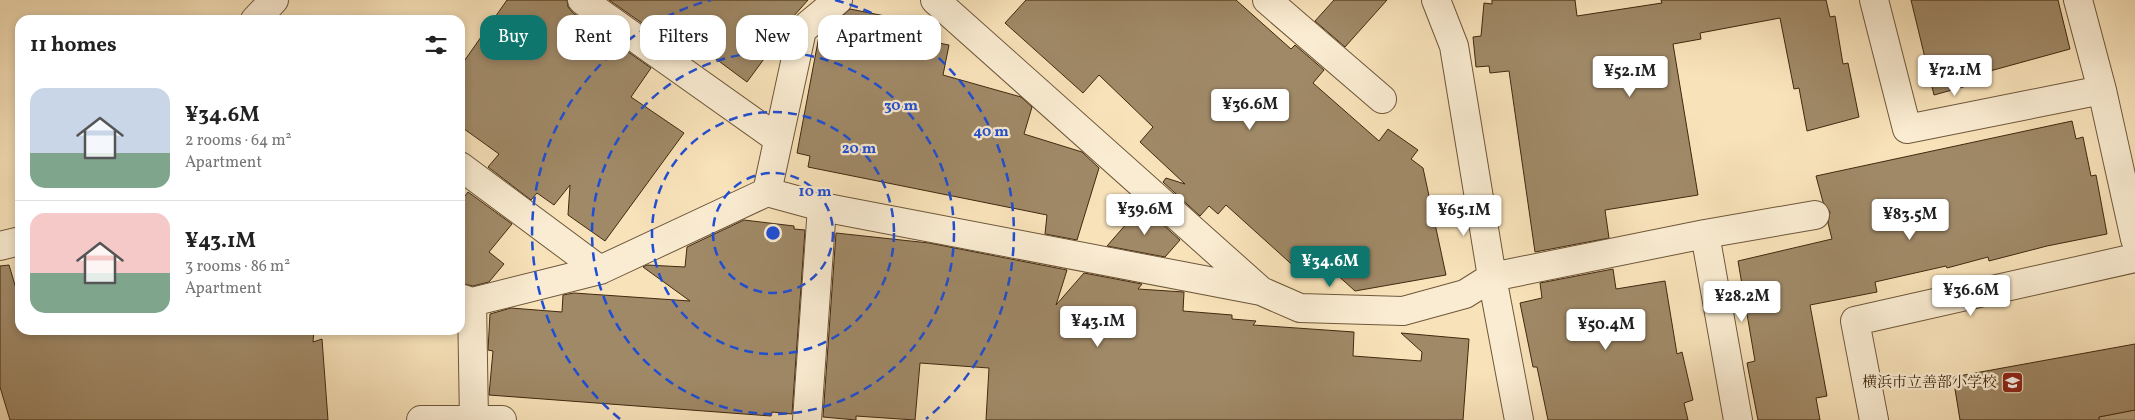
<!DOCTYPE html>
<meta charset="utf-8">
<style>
:root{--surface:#fff;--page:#f2f2f2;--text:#222;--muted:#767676;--line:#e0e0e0;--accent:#0f766e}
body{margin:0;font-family:Vollkorn,"Noto Serif JP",serif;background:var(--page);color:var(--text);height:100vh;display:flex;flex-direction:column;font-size:19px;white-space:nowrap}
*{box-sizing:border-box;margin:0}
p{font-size:16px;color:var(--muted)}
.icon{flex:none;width:28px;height:28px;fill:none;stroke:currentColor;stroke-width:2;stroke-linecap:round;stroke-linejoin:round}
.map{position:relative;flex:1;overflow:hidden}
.drawer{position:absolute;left:15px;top:15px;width:450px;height:320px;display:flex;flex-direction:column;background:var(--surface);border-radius:15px;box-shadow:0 2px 8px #0003}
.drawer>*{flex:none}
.top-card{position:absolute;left:480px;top:15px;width:475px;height:45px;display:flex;gap:10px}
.price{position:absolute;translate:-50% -42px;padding:0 11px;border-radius:5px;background:#fff;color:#222;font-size:16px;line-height:32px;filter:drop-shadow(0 1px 2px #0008)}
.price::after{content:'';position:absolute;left:50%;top:30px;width:15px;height:11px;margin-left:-8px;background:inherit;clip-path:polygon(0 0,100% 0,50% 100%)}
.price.on{background:var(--accent);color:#fff}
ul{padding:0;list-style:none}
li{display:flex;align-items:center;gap:15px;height:125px;padding:0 15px}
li+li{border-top:1px solid var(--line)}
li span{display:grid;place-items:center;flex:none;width:140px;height:100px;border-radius:15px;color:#555}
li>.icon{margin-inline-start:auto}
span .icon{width:60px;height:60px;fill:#fffc;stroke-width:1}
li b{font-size:21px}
h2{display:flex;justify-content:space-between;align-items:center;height:60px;padding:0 15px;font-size:21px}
.chip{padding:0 18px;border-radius:15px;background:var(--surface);box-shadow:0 2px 8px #0003;font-size:18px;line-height:45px}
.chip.on{background:var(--accent);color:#fff}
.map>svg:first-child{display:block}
.water{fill:#b9a37f;stroke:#897252}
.building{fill:#a08967;stroke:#40290f}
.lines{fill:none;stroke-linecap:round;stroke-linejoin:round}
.minor-casing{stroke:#6e573a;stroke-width:30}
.minor{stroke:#faecd2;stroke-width:28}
.ring{fill:none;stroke:#1d4ed8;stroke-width:2.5;stroke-dasharray:9 6}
.labels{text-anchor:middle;stroke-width:4.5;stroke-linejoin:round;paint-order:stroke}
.poi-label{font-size:15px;fill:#40290f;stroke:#faecd2;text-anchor:end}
.centre{fill:#1d4ed8;stroke:#faecd2;stroke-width:2.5}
.ring-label{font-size:15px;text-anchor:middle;font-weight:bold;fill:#1d4ed8;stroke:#faecd2;stroke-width:4.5;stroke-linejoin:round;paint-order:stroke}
</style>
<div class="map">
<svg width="2135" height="420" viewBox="0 0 2135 420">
<rect width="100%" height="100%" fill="#f8e2b9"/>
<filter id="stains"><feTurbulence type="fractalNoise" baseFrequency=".004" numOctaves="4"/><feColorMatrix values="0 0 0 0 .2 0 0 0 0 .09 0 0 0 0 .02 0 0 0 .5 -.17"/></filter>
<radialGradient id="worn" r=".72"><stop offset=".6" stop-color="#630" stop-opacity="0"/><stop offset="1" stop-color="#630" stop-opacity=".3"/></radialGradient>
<path class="water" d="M2135 410V420H2099V417Z"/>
<path class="building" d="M507 0H567L568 7 573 13 651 68 631 97 684 133 605 241 568 215 570 185 554 205 537 193 531 200 488 167 499 154 460 126V67Z
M609 0H808L792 18 786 29 747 82 677 30 669 42Z
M1026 0H1236L1291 49 1295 45 1324 70 1313 83 1379 141 1388 129 1418 150 1411 159 1423 168 1446 275 1355 291 1313 253 1298 270 1226 205 1218 214 1209 206 1200 216 1163 182 1166 178 1185 184 1140 142 1153 127 1099 75 1083 93 1005 23Z
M1334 0H1387L1345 47 1315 21Z
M1492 0H1575L1577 16 1662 3 1661 0H1826L1830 17 1835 16 1843 64 1848 63 1859 117 1807 131 1799 88 1794 89 1780 18 1700 33 1701 39 1673 44 1698 195 1605 210 1609 238 1535 252 1509 71 1490 73 1489 66 1476 67 1473 37 1481 36 1484 3 1492 4Z
M1911 0H2058L2070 49 1979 74 1981 82 1934 95Z
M850 9 885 16 882 32 949 45 943 75 1021 97 1032 107 1024 134 1082 152 1099 168 1077 240 1045 234 1047 215 808 167 810 156 797 153 819 36Z
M2072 121 2076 139 2083 137 2091 176 2096 175 2107 234 2047 246 1989 261 1988 257 1947 268 1946 266 1875 282 1877 292 1810 305 1827 396 1816 398 1820 420H1758L1747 363 1755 361 1738 261 1832 239 1828 223 1830 212 1823 202 1816 176Z
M468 192 512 224 489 252 504 264 489 282 473 286 460 283V202Z
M1142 206 1180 240 1165 257 1107 246Z
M744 220 794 226V229L805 230 792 414 772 412 771 416 489 395 493 351 488 350 490 314 511 308 562 312 563 295 574 293 690 301 643 267 647 265 685 267 687 247Z
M836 233 929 243 1067 270 1056 305 1084 273 1142 284 1138 289 1184 292 1183 311 1232 315V319L1256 321 1253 325 1354 332 1353 356 1421 361 1422 352 1401 333 1469 339 1463 420H986L989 368 920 363 915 420 856 416V420L823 417Z
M9 265 20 302V330H314L313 342 322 339 328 420H10L0 387V266Z
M1613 269 1616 289 1665 281 1677 354 1682 352 1693 400 1684 403 1688 420H1548L1537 367H1533L1520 303 1542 298 1540 283Z
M2135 344V410L2099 417V420H1960L1953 377Z"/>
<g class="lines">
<defs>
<path id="minor" d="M582 0 778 139
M935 0 1261 291 1300 308 1403 311 1465 294 1492 277 1705 234 1815 215
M1267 0 1382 99
M1436 0 1454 46 1492 277 1519 420
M1874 0 1907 129 2102 90
M2078 0 2102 90 2135 239
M255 20 274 0
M460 166 600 270
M767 192 802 30 838 0
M1705 234 1738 420
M0 246 20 241
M460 298 472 302 474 420
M472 302 600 270 767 192 822 207 1261 291
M421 420H502
M807 420 822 207
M1874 420 1855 321 2135 258"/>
</defs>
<use href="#minor" class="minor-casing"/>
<use href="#minor" class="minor"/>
</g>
<g class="ring">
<circle cx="773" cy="233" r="60"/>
<circle cx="773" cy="233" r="121"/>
<circle cx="773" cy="233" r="181"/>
<path d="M620 419A241 241 0 0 1 711 0M835 0A241 241 0 0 1 926 419"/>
</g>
<defs>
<symbol id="school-square" viewBox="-11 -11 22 22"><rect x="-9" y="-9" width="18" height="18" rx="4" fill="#8f2418" stroke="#faecd2"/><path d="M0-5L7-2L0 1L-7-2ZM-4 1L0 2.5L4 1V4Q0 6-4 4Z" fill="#fff"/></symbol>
</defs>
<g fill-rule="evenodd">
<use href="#school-square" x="2000" y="370" width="25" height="25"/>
</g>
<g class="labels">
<g class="poi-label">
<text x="1997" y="387">横浜市立善部小学校</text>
</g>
</g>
<circle cx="773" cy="233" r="8" class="centre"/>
<g class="ring-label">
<text x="901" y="110">30 m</text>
<text x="991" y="136">40 m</text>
<text x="859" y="153">20 m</text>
<text x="815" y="196">10 m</text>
</g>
<rect width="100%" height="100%" filter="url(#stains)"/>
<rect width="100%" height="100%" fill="url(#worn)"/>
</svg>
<b class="price" style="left:1955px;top:97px">¥72.1M</b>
<b class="price" style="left:1630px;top:98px">¥52.1M</b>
<b class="price" style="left:1250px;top:131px">¥36.6M</b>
<b class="price" style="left:1145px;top:236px">¥39.6M</b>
<b class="price" style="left:1464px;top:237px">¥65.1M</b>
<b class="price" style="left:1910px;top:241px">¥83.5M</b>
<b class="price on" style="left:1330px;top:288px">¥34.6M</b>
<b class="price" style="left:1971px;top:317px">¥36.6M</b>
<b class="price" style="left:1742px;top:323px">¥28.2M</b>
<b class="price" style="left:1098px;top:348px">¥43.1M</b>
<b class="price" style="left:1606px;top:351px">¥50.4M</b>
<div class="top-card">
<a class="chip on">Buy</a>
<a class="chip">Rent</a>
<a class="chip">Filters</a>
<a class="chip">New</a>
<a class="chip">Apartment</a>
</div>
<section class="drawer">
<h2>11 homes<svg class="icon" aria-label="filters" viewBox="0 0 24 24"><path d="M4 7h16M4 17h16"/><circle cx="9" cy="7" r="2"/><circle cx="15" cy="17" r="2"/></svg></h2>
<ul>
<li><span style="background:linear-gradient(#c9d6e8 65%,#7fa58c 0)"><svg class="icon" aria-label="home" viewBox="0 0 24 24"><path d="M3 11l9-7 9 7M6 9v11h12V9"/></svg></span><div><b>¥34.6M</b><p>2 rooms · 64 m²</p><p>Apartment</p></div></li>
<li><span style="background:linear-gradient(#f6c9c9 60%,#7fa58c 0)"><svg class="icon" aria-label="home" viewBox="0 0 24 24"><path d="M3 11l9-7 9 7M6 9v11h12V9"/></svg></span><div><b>¥43.1M</b><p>3 rooms · 86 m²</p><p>Apartment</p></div></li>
</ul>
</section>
</div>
